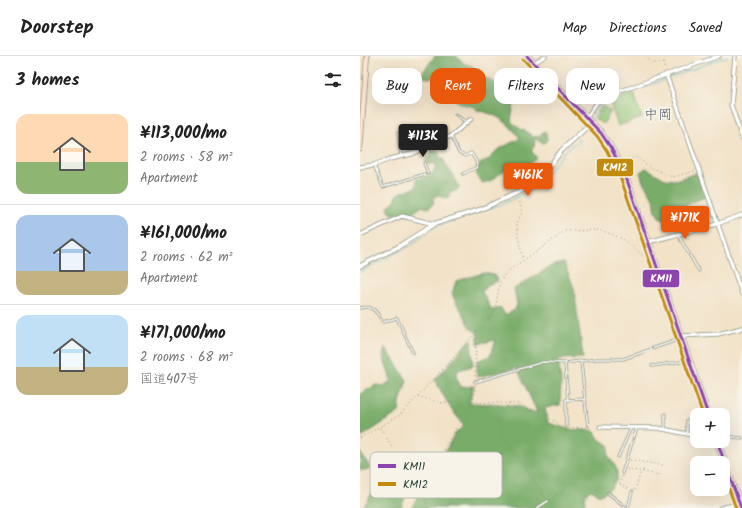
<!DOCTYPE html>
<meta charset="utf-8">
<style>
:root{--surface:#fff;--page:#f6f6f6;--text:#222;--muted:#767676;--line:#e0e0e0;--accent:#ea580c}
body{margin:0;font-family:Kalam,"Klee One",sans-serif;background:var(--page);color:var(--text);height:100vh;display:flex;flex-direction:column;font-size:15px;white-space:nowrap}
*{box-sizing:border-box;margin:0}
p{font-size:13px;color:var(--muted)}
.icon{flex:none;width:22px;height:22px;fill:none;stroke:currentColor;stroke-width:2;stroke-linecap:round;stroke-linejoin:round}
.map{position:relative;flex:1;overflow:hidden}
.side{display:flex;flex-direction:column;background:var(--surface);width:360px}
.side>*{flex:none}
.top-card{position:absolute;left:12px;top:12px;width:310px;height:36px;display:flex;gap:8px}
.controls{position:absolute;left:330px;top:352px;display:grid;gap:8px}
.controls a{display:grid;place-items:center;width:40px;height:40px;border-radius:8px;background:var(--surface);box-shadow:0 4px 16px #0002;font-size:20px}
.price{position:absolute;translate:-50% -34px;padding:0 9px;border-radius:4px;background:var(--accent);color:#fff;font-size:13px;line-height:26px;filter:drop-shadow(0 1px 2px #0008)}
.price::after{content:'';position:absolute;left:50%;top:24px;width:12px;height:9px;margin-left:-6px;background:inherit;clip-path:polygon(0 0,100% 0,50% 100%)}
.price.current{background:#222;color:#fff}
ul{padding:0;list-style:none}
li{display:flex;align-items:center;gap:12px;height:100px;padding:0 16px}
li+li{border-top:1px solid var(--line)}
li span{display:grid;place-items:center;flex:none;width:112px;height:80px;border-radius:12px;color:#555}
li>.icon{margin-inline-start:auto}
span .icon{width:48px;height:48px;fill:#fffc;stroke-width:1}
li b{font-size:17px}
h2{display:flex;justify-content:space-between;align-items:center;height:48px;padding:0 16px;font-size:17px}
.pill{padding:0 14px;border-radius:12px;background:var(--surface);box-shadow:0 4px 16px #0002;font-size:14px;line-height:36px}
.pill.current{background:var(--accent);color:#fff}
header{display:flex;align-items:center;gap:24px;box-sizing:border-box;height:56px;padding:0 20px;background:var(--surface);border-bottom:1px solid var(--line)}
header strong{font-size:19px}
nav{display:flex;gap:22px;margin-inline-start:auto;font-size:14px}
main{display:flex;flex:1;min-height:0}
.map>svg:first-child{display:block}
.green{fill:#95c777;stroke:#5a8256}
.forest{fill:#78ac68;stroke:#4c744e}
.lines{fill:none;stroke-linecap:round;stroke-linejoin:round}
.stream{stroke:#52bccf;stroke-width:1}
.service-casing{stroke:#88907e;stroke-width:3}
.minor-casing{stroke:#88907e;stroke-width:5}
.tertiary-casing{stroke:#88907e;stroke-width:5.5}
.secondary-casing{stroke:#88907e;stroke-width:6}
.trunk-casing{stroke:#88907e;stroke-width:7}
.path{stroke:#88907e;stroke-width:1;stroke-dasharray:1 3;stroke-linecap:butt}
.service{stroke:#fff;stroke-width:1.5}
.minor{stroke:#fff;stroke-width:3.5}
.tertiary{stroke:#fff;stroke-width:4}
.secondary{stroke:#fde4d0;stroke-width:4.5}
.trunk{stroke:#f9bc8a;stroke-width:5.5}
.bus-1-casing{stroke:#f7f3e8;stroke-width:6}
.bus-2-casing{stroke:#f7f3e8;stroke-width:6}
.bus-1{stroke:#8e44ad;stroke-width:3}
.bus-2{stroke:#c18c0d;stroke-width:3}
.labels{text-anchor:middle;stroke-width:4;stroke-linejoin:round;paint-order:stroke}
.neighbourhood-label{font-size:14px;fill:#616576;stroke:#f7f3e8}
.key{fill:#f7f3e8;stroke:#b6bcb2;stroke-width:1}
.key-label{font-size:11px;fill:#1f3d34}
.line-badge{stroke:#f7f3e8;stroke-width:1.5}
.badge-label{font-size:11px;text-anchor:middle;font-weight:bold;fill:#fff}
</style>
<header>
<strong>Doorstep</strong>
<nav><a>Map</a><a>Directions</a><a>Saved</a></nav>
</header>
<main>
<section class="side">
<h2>3 homes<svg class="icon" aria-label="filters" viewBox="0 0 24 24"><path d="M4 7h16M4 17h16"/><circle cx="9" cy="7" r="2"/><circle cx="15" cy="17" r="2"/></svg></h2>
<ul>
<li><span style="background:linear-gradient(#ffd9b3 60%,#8fb573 0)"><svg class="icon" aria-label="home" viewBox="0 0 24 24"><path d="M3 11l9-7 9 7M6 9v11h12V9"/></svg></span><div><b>¥113,000/mo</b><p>2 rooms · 58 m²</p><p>Apartment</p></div></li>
<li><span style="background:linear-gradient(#a9c7e8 70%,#c2b280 0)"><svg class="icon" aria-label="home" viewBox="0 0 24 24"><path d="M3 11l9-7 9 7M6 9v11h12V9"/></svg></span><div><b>¥161,000/mo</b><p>2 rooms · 62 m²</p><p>Apartment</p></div></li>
<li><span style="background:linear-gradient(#bfe0f5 65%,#c2b280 0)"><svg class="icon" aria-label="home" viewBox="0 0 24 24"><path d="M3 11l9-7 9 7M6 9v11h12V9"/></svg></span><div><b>¥171,000/mo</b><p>2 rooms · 68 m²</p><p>国道407号</p></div></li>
</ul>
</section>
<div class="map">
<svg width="382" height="452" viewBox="0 0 382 452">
<rect width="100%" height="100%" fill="#f7f3e8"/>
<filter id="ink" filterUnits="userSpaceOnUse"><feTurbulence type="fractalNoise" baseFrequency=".025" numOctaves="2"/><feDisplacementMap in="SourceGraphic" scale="8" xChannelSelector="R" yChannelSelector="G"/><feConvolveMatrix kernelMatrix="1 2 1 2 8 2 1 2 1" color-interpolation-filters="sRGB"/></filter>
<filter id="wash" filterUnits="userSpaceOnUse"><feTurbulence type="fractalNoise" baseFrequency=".012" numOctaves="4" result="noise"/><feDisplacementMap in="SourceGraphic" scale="16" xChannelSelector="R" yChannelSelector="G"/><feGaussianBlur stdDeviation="0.9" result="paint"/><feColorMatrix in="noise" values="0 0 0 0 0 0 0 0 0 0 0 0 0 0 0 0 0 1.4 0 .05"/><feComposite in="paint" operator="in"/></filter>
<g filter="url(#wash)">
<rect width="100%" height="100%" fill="#f2e2c7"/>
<path class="green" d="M274 37 282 62 258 70 250 46Z
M242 50 251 55 243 68 235 63Z"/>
<path class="forest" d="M75 0H96L105 8 113 10 114 16 141 30 151 28 166 33V35L154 48 151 65C160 75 165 73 173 81L179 80 184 75 186 77 187 84 183 88 177 83H175L174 91 171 94 177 102 164 113 148 112 130 125 122 127C112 117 117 106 130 103 135 92 151 88 160 82 146 65 139 59 117 54L115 51 102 48 87 39 79 21 69 22 60 20Z
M72 94 78 96 80 102H83C87 114 96 119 99 132L94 136 89 135 90 141 87 143 77 139 73 143 74 146 70 151 66 152 63 150 50 158H32L29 155 28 151 36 143 37 138C43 135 53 135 57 129L56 123 73 117 76 109 74 107 68 109 65 105 71 100Z
M286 112 305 123 315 124 337 117 345 141 317 153 319 161 315 165 309 167 300 162 296 156 294 143 283 126 280 116Z
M204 207 214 232 223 302 198 303 201 326 200 349 185 352 188 367 208 373 234 375 240 384 249 389 248 399C250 404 254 407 256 412 261 424 250 436 240 439L231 434 226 437 224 452H52L68 419 84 398 94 379 104 369 91 353 75 324 111 283 113 310 98 314 96 321 101 331 114 330 109 347C125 348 145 347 160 351 168 354 168 357 177 356L157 312 117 321V305L130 300 136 284 118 288V277L110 272C106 259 97 250 92 238L96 225 124 217 134 219 138 225 127 229 122 236 132 254 141 252 145 259 155 254 157 248 154 233 193 209Z
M25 291 47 324 40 346 39 356 0 382V338L16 329 24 330 31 324 23 301Z
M0 395C2 402 7 404 10 412L5 414H0Z
M33 413 46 415 51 425 41 452H3L22 420Z"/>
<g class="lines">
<path class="stream" d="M309 22 368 0
M231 64 242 46 306 23
M220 75 227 67
M0 216 51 189 76 170 142 148 176 131 207 93 219 84 218 82"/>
</g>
</g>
<g filter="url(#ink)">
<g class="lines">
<defs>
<path id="service" d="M95 58 106 66
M38 77 41 100
M91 80 99 97 105 100 111 97 116 105 117 111 103 118
M14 109 23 131 68 117 64 107
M318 179 339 215
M0 252C14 249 16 256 23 266L37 262 53 297
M221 306 228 372
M205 308 208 344
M292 310 327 305
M115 326 183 306 205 307 237 303H263L320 283
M327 364V376
M206 370V344L225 343
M305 372V358
M363 380 382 382
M258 401 271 372
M262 417 277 372
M248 437 267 452
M177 452 188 445
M268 452 272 436"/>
<path id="minor" d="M375 0 371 49 382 82
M174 7 185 0
M306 18 382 238
M226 62 239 44 244 41 359 0
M0 111 14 109 30 103 52 98 91 80 111 63
M0 179 42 160 74 168
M288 186 357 168 382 159
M321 280 358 278 382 272
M240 371 298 372 337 380
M360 452 379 448 382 445"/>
<path id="tertiary" d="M0 210 38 191 74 168 119 154 168 132 182 120 202 94 231 67"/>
<path id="secondary" d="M0 93 7 0"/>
<path id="trunk" d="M167 0 241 77 251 92 267 124 348 359
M357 385 381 452"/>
</defs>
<use href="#service" class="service-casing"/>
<use href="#minor" class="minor-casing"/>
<use href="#tertiary" class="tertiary-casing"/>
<use href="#secondary" class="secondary-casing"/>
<use href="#trunk" class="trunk-casing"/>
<path class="path" d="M287 0 291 7H303L305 14
M264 105 276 101 290 111 313 121 335 115
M159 142 162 156 157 167 158 180 163 204
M115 324 116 275
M58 340 80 347 99 345 158 348 204 370
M130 348 145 381 186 442
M209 371 226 372
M20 372 34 393
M0 382 40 359 97 298 135 255 140 226 146 216 180 193 205 175 239 174 251 178 263 183 290 205
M270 404 303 409
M267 413 300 419
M283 415 285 407
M262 420 260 428 270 434
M275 434 281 415
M190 444 205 433
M68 452 64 439 69 424V416L82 397 96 372 107 357 115 338V329"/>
<use href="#service" class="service"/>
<use href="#minor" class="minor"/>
<use href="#tertiary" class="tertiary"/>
<use href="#secondary" class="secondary"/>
<use href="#trunk" class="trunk"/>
<defs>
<path id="bus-1" d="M167 0 241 77 251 92 267 124 348 359
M357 385 381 452"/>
<path id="bus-2" d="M163 3 237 80 247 95 262 126 343 359
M363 417 376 452"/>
</defs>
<use href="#bus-1" class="bus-1-casing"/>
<use href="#bus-2" class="bus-2-casing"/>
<use href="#bus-1" class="bus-1"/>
<use href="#bus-2" class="bus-2"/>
</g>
</g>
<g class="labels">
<g class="neighbourhood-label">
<text x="298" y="63">中岡</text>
</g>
</g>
<rect x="10" y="396" width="132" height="46" rx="6" class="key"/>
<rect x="18" y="408" width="18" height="4" fill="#8e44ad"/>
<rect x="18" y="426" width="18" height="4" fill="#c18c0d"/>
<g class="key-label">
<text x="43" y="414">KM11</text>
<text x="43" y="432">KM12</text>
</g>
<g class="line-badge">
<rect x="236" y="102" width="38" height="19" rx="4" fill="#c18c0d"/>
<rect x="282" y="213" width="38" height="19" rx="4" fill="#8e44ad"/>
</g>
<g class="badge-label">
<text x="255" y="115">KM12</text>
<text x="301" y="226">KM11</text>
</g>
</svg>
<div class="controls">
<a>+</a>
<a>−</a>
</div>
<b class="price current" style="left:63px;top:102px">¥113K</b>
<b class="price" style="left:168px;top:141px">¥161K</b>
<b class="price" style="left:325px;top:184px">¥171K</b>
<div class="top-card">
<a class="pill">Buy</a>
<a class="pill current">Rent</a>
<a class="pill">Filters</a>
<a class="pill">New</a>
</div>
</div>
</main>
